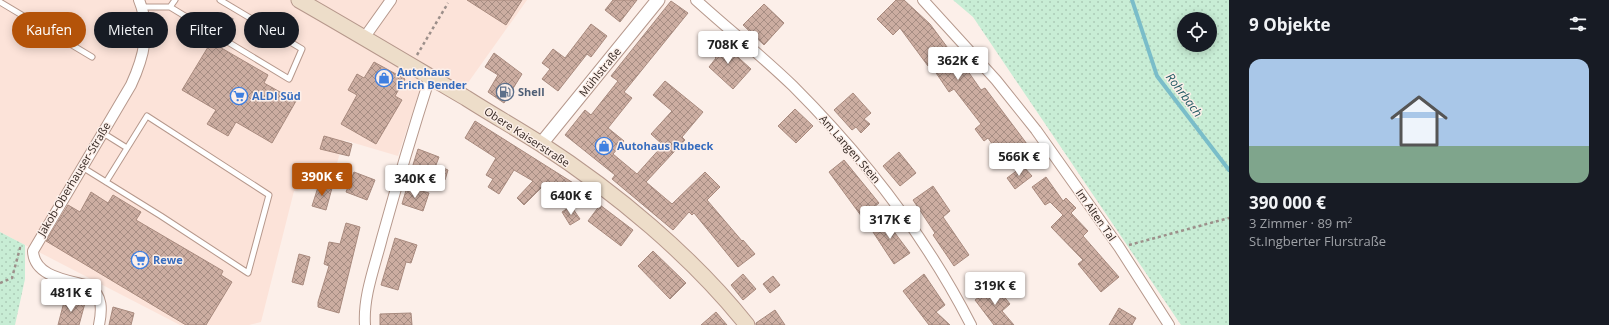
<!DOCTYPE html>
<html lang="de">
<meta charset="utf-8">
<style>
:root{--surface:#171b24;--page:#242831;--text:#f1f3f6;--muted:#9ea1a6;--line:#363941;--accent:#b45309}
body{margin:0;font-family:"Open Sans",sans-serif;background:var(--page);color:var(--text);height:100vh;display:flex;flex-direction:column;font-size:15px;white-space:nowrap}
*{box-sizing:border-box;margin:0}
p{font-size:13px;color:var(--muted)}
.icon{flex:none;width:22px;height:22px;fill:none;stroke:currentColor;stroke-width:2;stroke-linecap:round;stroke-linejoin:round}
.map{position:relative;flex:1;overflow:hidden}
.side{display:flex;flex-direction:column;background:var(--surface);width:380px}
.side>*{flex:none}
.top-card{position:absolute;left:12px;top:12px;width:380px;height:36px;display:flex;gap:8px}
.controls{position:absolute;left:1177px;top:12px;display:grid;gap:8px}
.controls a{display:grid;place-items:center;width:40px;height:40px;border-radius:50%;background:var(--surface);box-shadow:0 2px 10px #0003;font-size:20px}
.price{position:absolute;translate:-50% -34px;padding:0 9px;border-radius:4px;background:#fff;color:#222;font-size:13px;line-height:26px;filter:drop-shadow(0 1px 2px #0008)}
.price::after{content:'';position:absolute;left:50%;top:24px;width:12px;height:9px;margin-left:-6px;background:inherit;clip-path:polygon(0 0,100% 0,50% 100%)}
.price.on{background:var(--accent);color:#fff}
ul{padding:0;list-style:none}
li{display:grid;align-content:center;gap:8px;height:212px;padding:0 20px}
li+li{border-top:1px solid var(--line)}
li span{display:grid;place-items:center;height:124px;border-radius:12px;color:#555}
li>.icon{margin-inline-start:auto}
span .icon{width:72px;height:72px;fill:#fffc;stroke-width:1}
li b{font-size:17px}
h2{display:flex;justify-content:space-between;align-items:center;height:48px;padding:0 20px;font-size:17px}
.chip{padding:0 14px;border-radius:18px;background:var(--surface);box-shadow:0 2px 10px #0003;font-size:14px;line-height:36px}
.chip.on{background:var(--accent);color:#fff}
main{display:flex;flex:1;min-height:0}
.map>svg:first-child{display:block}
.built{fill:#fce3d9}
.grass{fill:url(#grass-dots);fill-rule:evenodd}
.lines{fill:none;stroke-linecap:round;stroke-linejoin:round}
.stream{stroke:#7abdc9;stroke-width:4}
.building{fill:url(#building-cross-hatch);stroke:#a88a7e}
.service-casing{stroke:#b6988c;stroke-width:7}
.minor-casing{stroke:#b6988c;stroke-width:12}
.tertiary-casing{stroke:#b6988c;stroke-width:15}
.secondary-casing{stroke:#b6988c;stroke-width:17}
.path{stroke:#9c8f8a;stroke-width:2.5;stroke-dasharray:3 3;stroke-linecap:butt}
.service{stroke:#fff;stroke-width:5}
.minor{stroke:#fff;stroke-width:10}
.tertiary{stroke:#fff;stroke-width:13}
.secondary{stroke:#edddc9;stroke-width:15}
.labels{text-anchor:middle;stroke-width:3;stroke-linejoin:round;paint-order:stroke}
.shop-label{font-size:11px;font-weight:bold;fill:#366cbe;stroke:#fcefe9;text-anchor:start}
.street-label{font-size:11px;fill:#322621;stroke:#fcefe9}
.service-label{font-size:11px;font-weight:bold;fill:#4e5e75;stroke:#fcefe9;text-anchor:start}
.water-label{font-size:12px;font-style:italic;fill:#215a63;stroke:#fcefe9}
</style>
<main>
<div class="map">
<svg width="1229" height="325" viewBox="0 0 1229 325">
<defs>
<pattern id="grass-dots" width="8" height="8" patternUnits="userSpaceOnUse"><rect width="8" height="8" fill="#c8edd5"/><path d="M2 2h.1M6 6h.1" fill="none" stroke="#accbb7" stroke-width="1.8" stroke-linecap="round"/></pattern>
<pattern id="building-cross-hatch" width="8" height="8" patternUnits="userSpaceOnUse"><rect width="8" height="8" fill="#ccada1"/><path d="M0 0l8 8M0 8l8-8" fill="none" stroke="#a68d83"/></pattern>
</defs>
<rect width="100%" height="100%" fill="#fcefe9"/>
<path class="built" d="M0 0H527L455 101 422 83 398 156 344 140 330 186 294 191 261 322 249 325H180L0 232Z"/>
<path class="grass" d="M953 0H1229V325H1181L973 17ZM1184 19H1210V45H1184Z
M0 232 25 245V279L15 325H0Z"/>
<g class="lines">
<path class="stream" d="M1132 0 1157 76 1229 170"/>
</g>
<path class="building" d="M467 0H522L506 25Z
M613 0H637L620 22 605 10Z
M896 0H904L930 24 956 59 958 57 981 90 985 88 1036 156 1017 170 999 146 995 148 988 138 984 141 975 129 981 124 954 89 949 92 930 64 928 66 900 28 893 35 877 19Z
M671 1 688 13 624 92 632 98 608 128 624 141 613 154 637 174 663 145 651 134 672 111 653 95 665 81 703 112 682 137 685 140 646 182 672 204 705 172 720 187 707 200 742 241 743 240 755 254 738 267 694 213 692 215 689 212 673 230 612 179 615 175 565 135 585 110 591 115 618 81 611 76Z
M764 4 784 23 764 45 743 25Z
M591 24 607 36 591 57 587 54 558 91 542 79 550 69 542 63 553 49 565 58Z
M718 39 751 69 733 89 709 67 716 58 708 50Z
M211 42 268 75 264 83 296 101 272 143 236 122 228 136 207 124 216 110 182 90Z
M494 53 522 74 504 103 488 92 498 75 485 67Z
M374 62 405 79 395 96 402 100 376 144 341 124 357 95 348 90 357 74 364 78Z
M853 93 871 113 864 119 870 124 861 133 856 127 852 130 834 110Z
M795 109 813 126 796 143 778 126Z
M475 121 586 191 575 208 543 186 524 205 517 198 533 181 514 170 499 194 488 187 493 179 486 175 496 158 465 138Z
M324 136 352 144 349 156 320 149Z
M418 149 439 157 436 165 448 170 445 180 412 168Z
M899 152 916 173 900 186 883 166Z
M844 160 879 203 862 217 829 172Z
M1023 166 1032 176 1015 189 1007 178Z
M354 172 375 180 367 200 346 192Z
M1046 177 1063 201 1066 198 1076 208 1071 213 1088 231 1083 236 1119 277 1101 292 1078 264 1083 260 1051 227 1063 215 1050 202 1045 205 1032 187Z
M319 184 332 188 326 210 312 206Z
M933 186 950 211 943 217 969 255 954 266 933 235 935 233 913 200Z
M407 187 429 193 423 211 402 204Z
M91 192 108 203 113 195 141 212 136 220 223 271 221 275 232 282 206 325H186L46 241 68 205 80 212Z
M600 205 633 230 621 246 588 221Z
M571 206 580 219 570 225 562 212Z
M890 216 897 226 892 229 910 253 894 264 871 229Z
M346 223 360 227 339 313 318 307V302L329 266 324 264 329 242 340 244Z
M395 238 417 245 411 263 406 262 398 290 381 285Z
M653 251 686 283 670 299 638 266Z
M299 254 310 257 303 285 292 282Z
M743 274 756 289 743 300 731 285Z
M924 274 945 305 936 312 950 325H929L903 291Z
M773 276 780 285 770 293 763 284Z
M995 285 1010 304 1002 311 1014 325H994L975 300Z
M65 298 85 303 79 325H58Z
M113 307 134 313 131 325H109Z
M1119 308 1136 318 1132 325H1109Z
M775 310 785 325H756V323Z
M716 312 727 325H701Z
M411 313 412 325H380V314Z"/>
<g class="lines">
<defs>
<path id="service" d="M0 2 92 57
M142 7H170L289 79 302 49 220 0
M170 7 175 0
M103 133 127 148
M82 167 161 216 248 273 269 195 147 116 106 182"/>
<path id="minor" d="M696 0C728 29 762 56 793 86 864 157 925 235 971 325
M923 0 996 80 1036 130 1119 247 1169 325
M364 38 391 0
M99 325C102 310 103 296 89 286 68 280 34 277 33 251L131 85C144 57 151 29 139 0
M365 325C363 296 375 266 382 238 397 184 413 130 430 77"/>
<path id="tertiary" d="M541 144 658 0"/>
<path id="secondary" d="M299 0C355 32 410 65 466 98 491 114 516 128 541 144 615 192 692 256 747 325"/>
</defs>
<use href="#service" class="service-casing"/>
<use href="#minor" class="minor-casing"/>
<use href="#tertiary" class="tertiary-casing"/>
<use href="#secondary" class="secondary-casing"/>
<path class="path" d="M225 31 234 16
M417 55 448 3
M1129 245 1229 218
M0 283 12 278 20 248 23 249"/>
<use href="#service" class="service"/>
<use href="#minor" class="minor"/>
<use href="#tertiary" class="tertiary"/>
<use href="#secondary" class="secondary"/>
</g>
<defs>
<symbol id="shop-ring" viewBox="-11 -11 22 22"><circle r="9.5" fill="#fcefe9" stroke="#3f7fe0" stroke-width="1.5"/><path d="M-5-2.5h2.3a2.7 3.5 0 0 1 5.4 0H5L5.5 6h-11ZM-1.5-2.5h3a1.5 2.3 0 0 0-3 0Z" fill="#3f7fe0"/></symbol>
<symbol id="fuel-ring" viewBox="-11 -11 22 22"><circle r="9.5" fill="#fcefe9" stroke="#5c6f8a" stroke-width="1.5"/><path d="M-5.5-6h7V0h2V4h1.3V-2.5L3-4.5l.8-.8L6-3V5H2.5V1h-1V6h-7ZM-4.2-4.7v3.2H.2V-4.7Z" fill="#5c6f8a"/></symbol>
<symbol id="supermarket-ring" viewBox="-11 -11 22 22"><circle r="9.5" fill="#fcefe9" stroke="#3f7fe0" stroke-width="1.5"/><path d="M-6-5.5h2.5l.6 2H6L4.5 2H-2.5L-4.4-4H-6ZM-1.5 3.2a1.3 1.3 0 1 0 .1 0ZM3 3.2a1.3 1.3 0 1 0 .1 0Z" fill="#3f7fe0"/></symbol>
</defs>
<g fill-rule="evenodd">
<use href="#shop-ring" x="374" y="68" width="20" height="20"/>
<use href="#fuel-ring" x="495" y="82" width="20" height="20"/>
<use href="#supermarket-ring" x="229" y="86" width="20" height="20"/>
<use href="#shop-ring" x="594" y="136" width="20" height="20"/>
<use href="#supermarket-ring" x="130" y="250" width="20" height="20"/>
</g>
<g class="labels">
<g class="shop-label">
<text x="397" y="76">Autohaus<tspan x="397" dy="13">Erich Bender</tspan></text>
<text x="252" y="100">ALDI Süd</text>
<text x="617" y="150">Autohaus Rubeck</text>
<text x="153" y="264">Rewe</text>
</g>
<g class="street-label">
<text transform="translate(600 72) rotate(-51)" y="4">Mühlstraße</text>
<text transform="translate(527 137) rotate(33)" y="4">Obere Kaiserstraße</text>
<text transform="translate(850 149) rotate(49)" y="4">Am Langen Stein</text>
<text transform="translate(74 179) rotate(-59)" y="4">Jakob-Oberhauser-Straße</text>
<text transform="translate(1096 215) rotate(55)" y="4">Im Alten Tal</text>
</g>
<g class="service-label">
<text x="518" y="96">Shell</text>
</g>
<g class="water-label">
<text transform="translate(1184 95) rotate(53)" y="4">Rohrbach</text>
</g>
</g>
</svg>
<div class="controls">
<a><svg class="icon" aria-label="locate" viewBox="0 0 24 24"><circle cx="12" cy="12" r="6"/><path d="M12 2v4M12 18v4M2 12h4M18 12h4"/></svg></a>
</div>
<b class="price" style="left:728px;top:65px">708K €</b>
<b class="price" style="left:958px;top:81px">362K €</b>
<b class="price" style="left:1019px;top:177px">566K €</b>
<b class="price on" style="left:322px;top:197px">390K €</b>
<b class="price" style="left:415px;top:199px">340K €</b>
<b class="price" style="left:571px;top:216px">640K €</b>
<b class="price" style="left:890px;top:240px">317K €</b>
<b class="price" style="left:995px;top:306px">319K €</b>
<b class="price" style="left:71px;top:313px">481K €</b>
<div class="top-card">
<a class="chip on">Kaufen</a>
<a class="chip">Mieten</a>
<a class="chip">Filter</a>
<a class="chip">Neu</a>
</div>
</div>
<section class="side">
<h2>9 Objekte<svg class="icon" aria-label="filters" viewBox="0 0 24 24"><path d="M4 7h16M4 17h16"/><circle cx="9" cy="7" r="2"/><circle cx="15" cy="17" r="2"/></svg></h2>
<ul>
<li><span style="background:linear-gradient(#a9c7e8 70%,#7fa58c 0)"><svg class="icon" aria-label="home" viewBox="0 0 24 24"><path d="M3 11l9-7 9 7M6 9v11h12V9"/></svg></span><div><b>390 000 €</b><p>3 Zimmer · 89 m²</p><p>St.Ingberter Flurstraße</p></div></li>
</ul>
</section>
</main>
